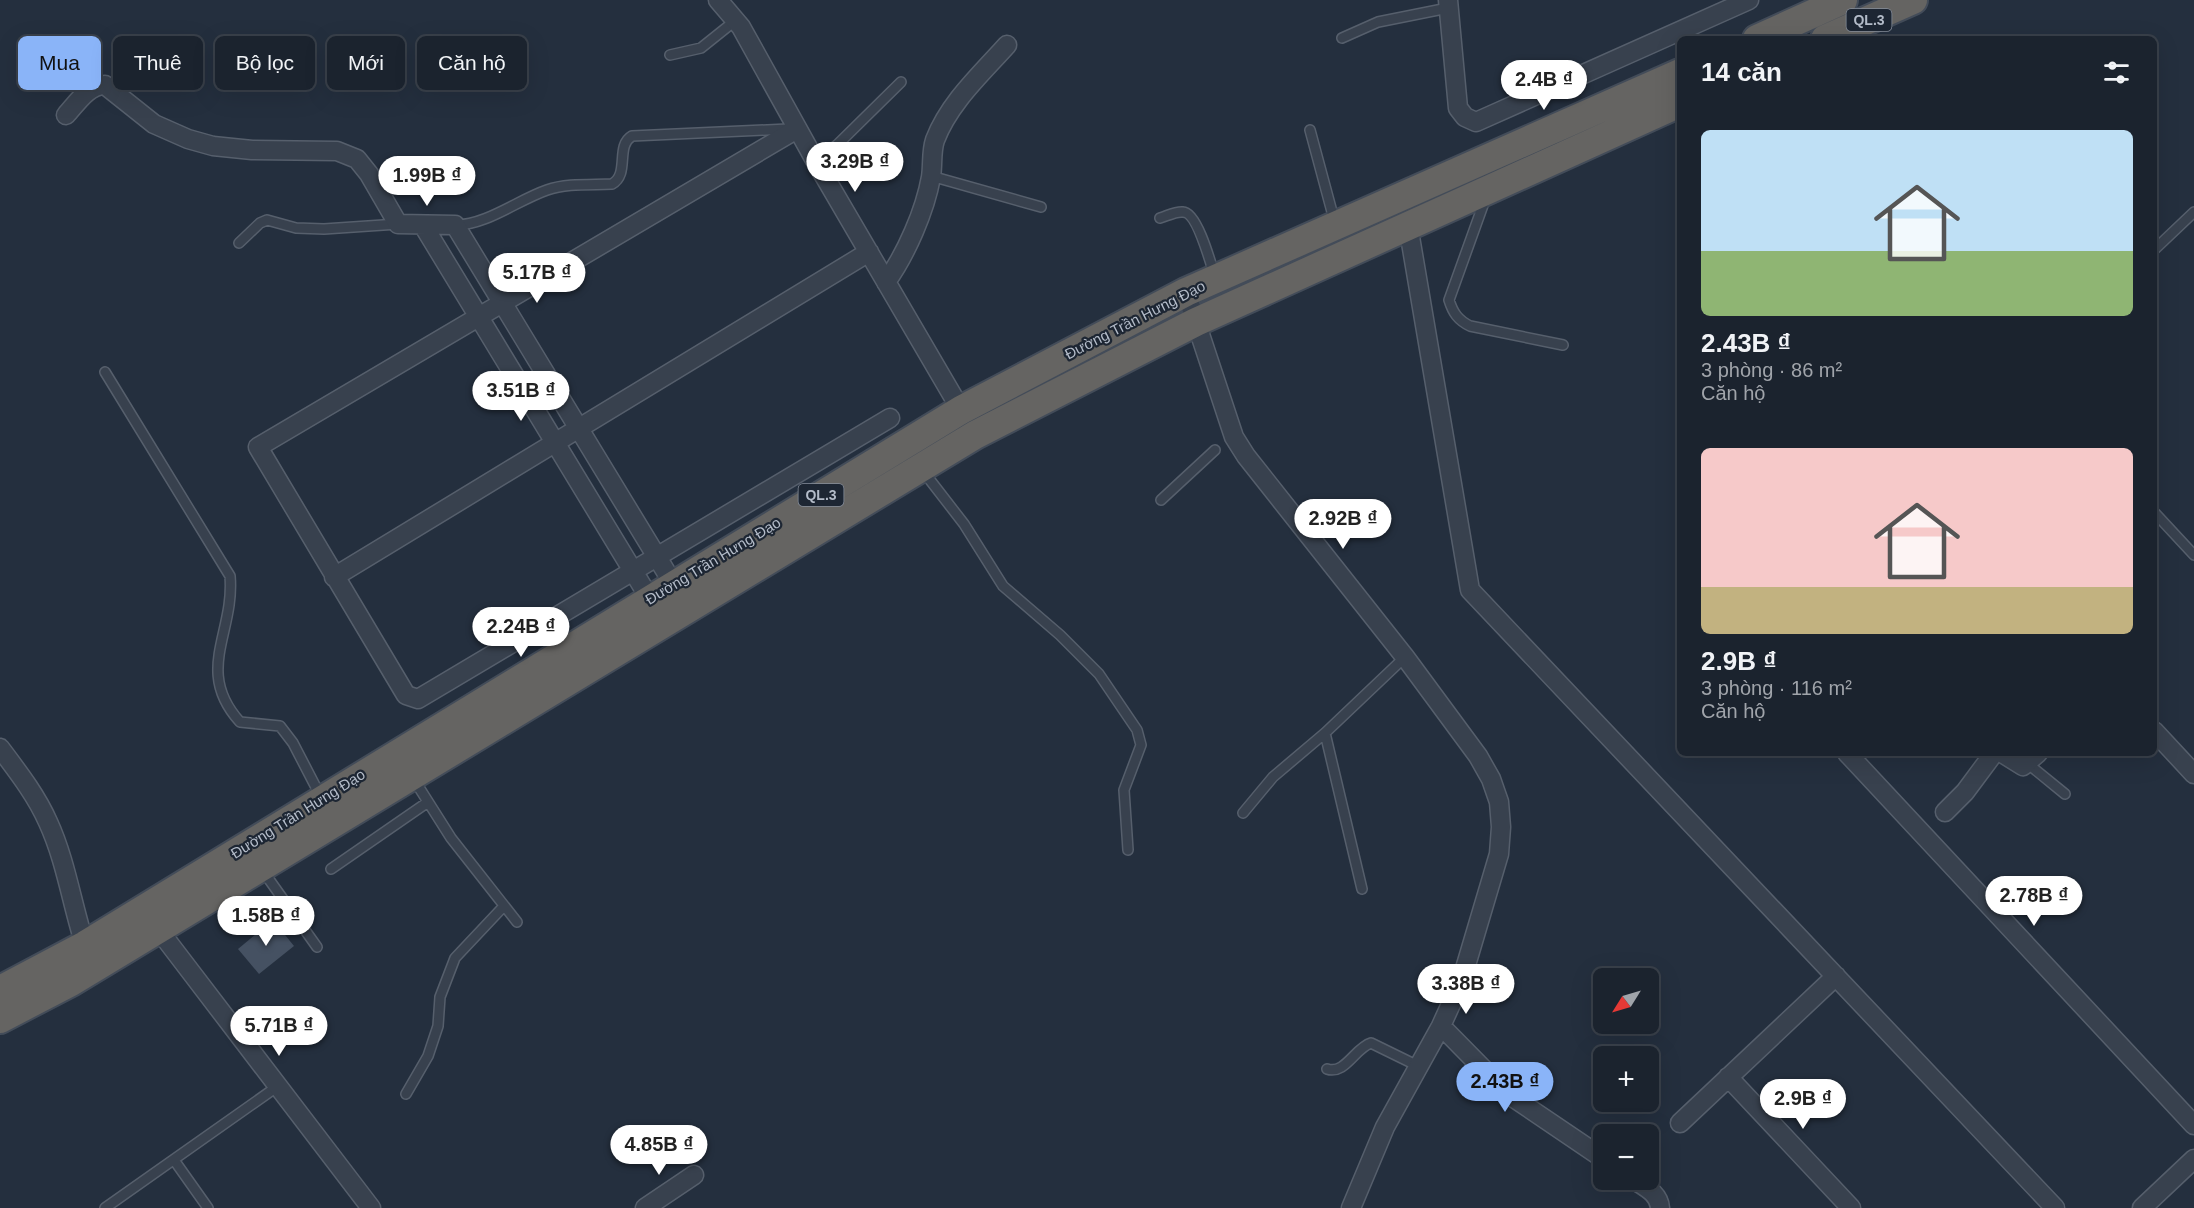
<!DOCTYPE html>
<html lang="vi">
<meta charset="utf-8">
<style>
:root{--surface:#1b232e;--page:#242b36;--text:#f1f3f6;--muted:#a0a4aa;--line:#39404a;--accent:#8ab4f8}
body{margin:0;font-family:Helvetica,sans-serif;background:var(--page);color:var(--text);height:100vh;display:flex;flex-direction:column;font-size:22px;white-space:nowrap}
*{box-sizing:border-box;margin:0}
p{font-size:20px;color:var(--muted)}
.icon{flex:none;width:33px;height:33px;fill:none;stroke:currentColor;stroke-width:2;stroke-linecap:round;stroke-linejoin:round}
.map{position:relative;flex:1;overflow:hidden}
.drawer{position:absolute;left:1677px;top:36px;width:480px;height:720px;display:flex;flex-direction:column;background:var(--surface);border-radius:9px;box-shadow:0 6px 24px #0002,0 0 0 2px var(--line)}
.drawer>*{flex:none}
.guide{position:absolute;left:18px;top:36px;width:570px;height:54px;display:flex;gap:12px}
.needle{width:39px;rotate:233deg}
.tools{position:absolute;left:1593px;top:968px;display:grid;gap:12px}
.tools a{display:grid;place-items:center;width:66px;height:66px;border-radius:9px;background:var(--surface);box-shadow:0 6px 24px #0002,0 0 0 2px var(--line);font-size:30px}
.price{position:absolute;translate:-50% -51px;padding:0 14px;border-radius:21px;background:#fff;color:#222;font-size:20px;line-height:39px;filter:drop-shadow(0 2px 3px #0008)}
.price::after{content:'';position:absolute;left:50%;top:36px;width:18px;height:14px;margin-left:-9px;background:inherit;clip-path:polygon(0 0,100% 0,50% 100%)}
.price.selected{background:var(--accent);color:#111}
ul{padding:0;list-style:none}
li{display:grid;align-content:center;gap:12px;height:318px;padding:0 24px}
li span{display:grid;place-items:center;height:186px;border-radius:9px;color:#555}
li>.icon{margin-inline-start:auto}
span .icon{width:108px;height:108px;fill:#fffc;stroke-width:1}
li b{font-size:26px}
h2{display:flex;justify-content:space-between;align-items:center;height:72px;padding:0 24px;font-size:26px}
.tag{padding:0 21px;border-radius:9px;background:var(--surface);box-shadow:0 6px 24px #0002,0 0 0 2px var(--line);font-size:21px;line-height:54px}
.tag.selected{background:var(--accent);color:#111}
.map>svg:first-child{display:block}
.building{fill:#455162}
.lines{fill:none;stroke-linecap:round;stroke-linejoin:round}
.service-casing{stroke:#565f6c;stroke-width:12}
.minor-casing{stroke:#565f6c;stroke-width:21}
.trunk-casing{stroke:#434c59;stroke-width:32}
.service{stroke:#38414e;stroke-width:9}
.minor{stroke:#38414e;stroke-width:18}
.trunk{stroke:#656462;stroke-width:28}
.labels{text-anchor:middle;stroke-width:4.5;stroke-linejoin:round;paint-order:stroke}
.shield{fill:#1d2633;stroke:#878f9c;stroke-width:1.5}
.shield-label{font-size:14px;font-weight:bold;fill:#b4bcc9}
.street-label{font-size:15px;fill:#b4bcc9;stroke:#1d2633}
</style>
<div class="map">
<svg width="2194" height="1208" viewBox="0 0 2194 1208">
<rect width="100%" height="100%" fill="#242f3e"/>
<path class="building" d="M273 920 294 946 259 974 238 949Z"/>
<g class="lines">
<defs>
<path id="service" d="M1342 38 1378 22 1448 8
M670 55 701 48 736 20
M1310 130 1335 223
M816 162 837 145 901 82
M931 176 1041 207
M1486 197 1449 300C1453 313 1458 320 1470 326L1563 345
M1160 218C1167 216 1176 211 1183 212 1197 212 1211 264 1215 277
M456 225C486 225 518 200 547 190 567 183 591 185 612 184 630 174 615 146 632 136L788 129
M239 243 260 223 267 220 296 228 324 229 398 224
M2154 250 2194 212
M105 372 230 576C235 633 194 671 240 722L280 726 293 743 321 797
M923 471 964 524 1003 586 1060 635 1099 674 1137 730 1141 745 1124 790 1128 850
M1161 500 1215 450
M2154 512 2194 555
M1325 733 1362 889
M2027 763 2065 794
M413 778 451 838 517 922
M1243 813 1273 777 1325 733 1405 657
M331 869 428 802
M263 871 317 947
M1327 1069C1345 1075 1355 1048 1371 1043L1418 1066
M406 1094 428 1056 438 1026 440 997 455 958 504 906
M174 1160 208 1208
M105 1208 278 1086"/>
<path id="minor" d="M718 0 741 27 816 162 961 410
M1448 0 1458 108 1465 117 1476 122 1749 0
M66 115C77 103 88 85 105 85L154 124 188 139 213 146 252 150 337 151 357 159 369 174 398 224 455 225 674 585
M797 129 258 447 406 695 418 699 890 418
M423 225 650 599
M1408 225 1470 590 2055 1208
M886 282C906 254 925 211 931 177 933 164 931 152 935 140 949 103 981 74 1007 45
M1186 292 1234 437 1246 456 1405 657 1478 756 1491 779 1499 802 1501 827 1499 854 1461 982 1441 1026 1385 1127 1351 1208
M334 577 869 252
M2154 731 2194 774
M0 748C18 772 36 795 48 822 66 861 72 905 85 945
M1847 753 2194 1125
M2002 753 2023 766 2038 753
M1945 812 1965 792 1994 753
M158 929 371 1208
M1441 1026 1508 1094 1604 1159
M1728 1077 1851 1208
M1680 1123 1836 976
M1633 1179C1645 1187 1659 1193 1660 1208
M645 1208 694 1175
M2142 1208 2194 1159"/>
<path id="trunk" d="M1757 39 1843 0
M1825 39 1913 0
M0 990 85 945 961 410 1186 292 1680 73
M0 1019 71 982 975 435 1196 322 1680 103"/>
</defs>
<use href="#service" class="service-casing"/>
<use href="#minor" class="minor-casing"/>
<use href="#trunk" class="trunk-casing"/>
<use href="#service" class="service"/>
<use href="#minor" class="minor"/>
<use href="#trunk" class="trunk"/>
</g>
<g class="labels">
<g class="shield">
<rect x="1846.5" y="9" width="45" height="22" rx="4.5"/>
<rect x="798.5" y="484" width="45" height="22" rx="4.5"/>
</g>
<g class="shield-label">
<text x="1869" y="25">QL.3</text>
<text x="821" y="500">QL.3</text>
</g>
<g class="street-label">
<text transform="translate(1135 320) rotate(-27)" y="5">Đường Trần Hưng Đạo</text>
<text transform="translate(713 561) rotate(-31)" y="5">Đường Trần Hưng Đạo</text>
<text transform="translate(298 814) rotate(-32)" y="5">Đường Trần Hưng Đạo</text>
</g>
</g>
</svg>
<div class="tools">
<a><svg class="needle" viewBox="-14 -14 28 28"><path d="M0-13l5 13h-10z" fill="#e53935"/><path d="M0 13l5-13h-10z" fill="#a0a4aa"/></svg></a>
<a>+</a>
<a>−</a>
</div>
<b class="price" style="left:1544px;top:111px">2.4B ₫</b>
<b class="price" style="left:855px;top:193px">3.29B ₫</b>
<b class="price" style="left:427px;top:207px">1.99B ₫</b>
<b class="price" style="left:537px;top:304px">5.17B ₫</b>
<b class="price" style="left:521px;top:422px">3.51B ₫</b>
<b class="price" style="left:1343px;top:550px">2.92B ₫</b>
<b class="price" style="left:521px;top:658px">2.24B ₫</b>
<b class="price" style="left:2034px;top:927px">2.78B ₫</b>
<b class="price" style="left:266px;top:947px">1.58B ₫</b>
<b class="price" style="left:1466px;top:1015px">3.38B ₫</b>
<b class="price" style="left:279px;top:1057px">5.71B ₫</b>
<b class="price selected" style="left:1505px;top:1113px">2.43B ₫</b>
<b class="price" style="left:1803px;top:1130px">2.9B ₫</b>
<b class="price" style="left:659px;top:1176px">4.85B ₫</b>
<div class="guide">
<a class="tag selected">Mua</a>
<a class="tag">Thuê</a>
<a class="tag">Bộ lọc</a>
<a class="tag">Mới</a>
<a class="tag">Căn hộ</a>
</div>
<section class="drawer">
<h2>14 căn<svg class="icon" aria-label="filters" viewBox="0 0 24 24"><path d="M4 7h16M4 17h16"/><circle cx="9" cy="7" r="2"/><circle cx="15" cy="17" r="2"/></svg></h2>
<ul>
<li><span style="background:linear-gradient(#bfe0f5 65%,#8fb573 0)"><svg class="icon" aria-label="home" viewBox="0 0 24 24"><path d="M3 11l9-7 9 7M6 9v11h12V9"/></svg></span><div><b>2.43B ₫</b><p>3 phòng · 86 m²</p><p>Căn hộ</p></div></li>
<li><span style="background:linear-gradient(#f6c9c9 75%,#c2b280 0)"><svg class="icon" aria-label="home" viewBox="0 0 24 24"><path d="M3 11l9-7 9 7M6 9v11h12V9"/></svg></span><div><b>2.9B ₫</b><p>3 phòng · 116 m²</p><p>Căn hộ</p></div></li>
</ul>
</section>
</div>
